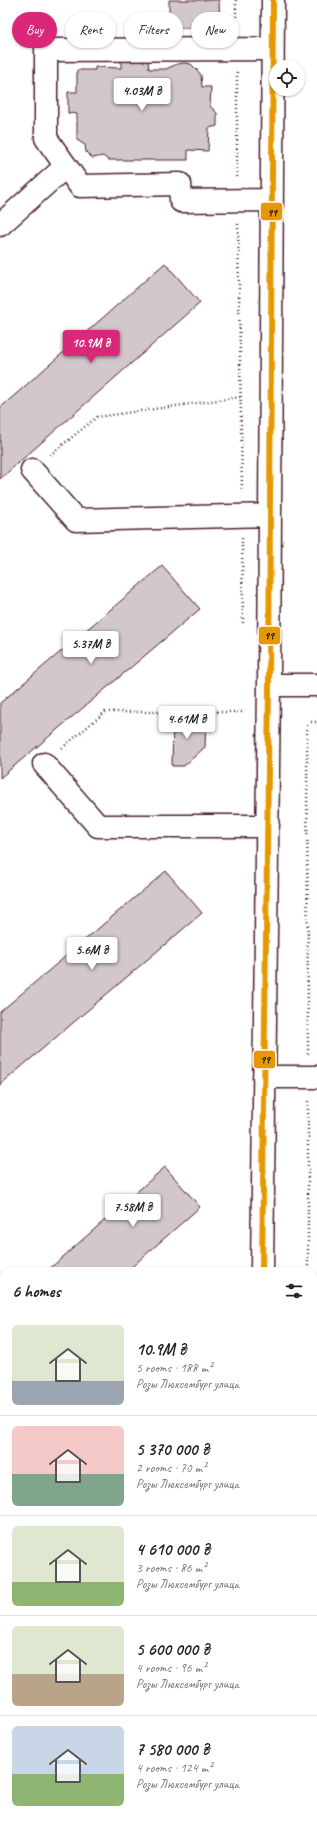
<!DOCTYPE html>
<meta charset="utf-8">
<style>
:root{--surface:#fff;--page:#f2f2f2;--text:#202124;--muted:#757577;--line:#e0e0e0;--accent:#db2777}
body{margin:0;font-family:Caveat,sans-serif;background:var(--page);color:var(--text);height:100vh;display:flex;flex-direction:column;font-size:15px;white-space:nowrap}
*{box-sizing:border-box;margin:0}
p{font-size:13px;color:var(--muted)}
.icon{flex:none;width:22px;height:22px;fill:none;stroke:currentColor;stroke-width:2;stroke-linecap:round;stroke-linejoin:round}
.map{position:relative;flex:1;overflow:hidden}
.panel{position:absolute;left:0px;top:1267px;width:317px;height:556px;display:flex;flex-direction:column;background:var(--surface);border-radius:12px 12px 0 0;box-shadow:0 1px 3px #0004}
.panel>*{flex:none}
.guide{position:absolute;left:12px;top:12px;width:293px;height:36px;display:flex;gap:8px}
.buttons{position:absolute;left:269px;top:60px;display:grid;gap:8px}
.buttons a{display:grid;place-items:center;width:36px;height:36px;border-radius:50%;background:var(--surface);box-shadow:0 1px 3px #0004;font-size:20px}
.price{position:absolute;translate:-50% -34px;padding:0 9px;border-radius:4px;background:#fff;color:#222;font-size:13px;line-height:26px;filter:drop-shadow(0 1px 2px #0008)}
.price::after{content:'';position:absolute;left:50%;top:24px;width:12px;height:9px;margin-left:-6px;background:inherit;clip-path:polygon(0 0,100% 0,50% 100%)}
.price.on{background:var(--accent);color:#fff}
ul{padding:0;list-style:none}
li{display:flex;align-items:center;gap:12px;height:100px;padding:0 12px}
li+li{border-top:1px solid var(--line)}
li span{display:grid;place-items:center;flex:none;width:112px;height:80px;border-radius:6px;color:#555}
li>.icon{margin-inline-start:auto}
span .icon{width:48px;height:48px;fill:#fffc;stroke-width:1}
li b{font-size:17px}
h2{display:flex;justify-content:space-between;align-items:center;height:48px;padding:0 12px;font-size:17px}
.pill{padding:0 14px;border-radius:18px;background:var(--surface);box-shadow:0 1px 3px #0004;font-size:14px;line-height:36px}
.pill.on{background:var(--accent);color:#fff}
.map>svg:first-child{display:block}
.building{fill:#d2c7cb;stroke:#4a1f2b}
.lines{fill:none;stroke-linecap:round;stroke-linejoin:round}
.minor-casing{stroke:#4a1f2b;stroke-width:25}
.path{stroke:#4a1f2b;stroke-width:2.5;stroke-dasharray:1 3;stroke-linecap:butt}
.minor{stroke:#fff;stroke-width:22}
.bus-1-casing{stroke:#fff;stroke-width:9}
.bus-1{stroke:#e69804;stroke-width:6}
.line-badge{stroke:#fff;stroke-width:1.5}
.pale-badge-label{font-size:11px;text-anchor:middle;font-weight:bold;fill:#111}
</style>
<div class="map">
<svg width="317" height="1823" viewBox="0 0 317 1823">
<rect width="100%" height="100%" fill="#fff"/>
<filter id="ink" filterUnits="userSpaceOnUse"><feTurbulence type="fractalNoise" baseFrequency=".025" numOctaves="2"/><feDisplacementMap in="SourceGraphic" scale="8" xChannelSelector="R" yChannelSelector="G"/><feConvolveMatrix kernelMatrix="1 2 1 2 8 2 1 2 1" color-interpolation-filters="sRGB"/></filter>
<g filter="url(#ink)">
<path class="building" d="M169 0H219L220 28H169Z
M121 61H148L149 69H166L177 64 184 63 191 64 197 70 201 75 202 87H211L210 106 217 113V126L209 128 208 151 188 150V160H108L103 156 93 158 89 155 86 152 85 145 77 140V114L68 113V92H77V70H95V67L121 68Z
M165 263 200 303 0 479V408Z
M162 566 200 609 0 778V703Z
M173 719 206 720 205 747 184 766H172Z
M166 871 202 913 0 1085V1012Z
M165 1167 200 1207 127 1271H47Z
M4 1309V1379L1 1382 0 1312Z"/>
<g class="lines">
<defs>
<path id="minor" d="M272 200 181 201 180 184 80 186 46 138V50L272 49
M0 225 66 166
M32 470 76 520 270 515
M269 685H317
M44 764 98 826H268
M264 1077H317
M262 1271 269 685 273 0
M313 1431H317
M313 1573H317
M0 1744H4
M257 1823V1819"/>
</defs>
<use href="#minor" class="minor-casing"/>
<path class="path" d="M236 0V25
M237 72V177
M238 224 242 491
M50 455 97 417 240 397
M242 538 243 623
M62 748 105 712H243
M308 1054 307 722H317
M308 1101V1271
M304 1823 305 1819"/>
<use href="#minor" class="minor"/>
<defs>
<path id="bus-1" d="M262 1271 269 685 273 0"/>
</defs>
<use href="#bus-1" class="bus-1-casing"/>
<use href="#bus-1" class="bus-1"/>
</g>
</g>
<g class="line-badge">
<rect x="260" y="202" width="23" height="19" rx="4" fill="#e69804"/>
<rect x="258" y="626" width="23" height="19" rx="4" fill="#e69804"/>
<rect x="253" y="1050" width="23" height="19" rx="4" fill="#e69804"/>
</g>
<g class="pale-badge-label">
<text x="272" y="216">99</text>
<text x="269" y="639">99</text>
<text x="265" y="1063">99</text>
</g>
</svg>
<div class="buttons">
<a><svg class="icon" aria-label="locate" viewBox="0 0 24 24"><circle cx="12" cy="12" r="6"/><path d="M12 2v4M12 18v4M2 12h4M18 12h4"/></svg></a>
</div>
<b class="price" style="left:142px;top:112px">4.03M ₴</b>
<b class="price on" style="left:91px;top:364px">10.9M ₴</b>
<b class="price" style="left:91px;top:665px">5.37M ₴</b>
<b class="price" style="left:187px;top:740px">4.61M ₴</b>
<b class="price" style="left:92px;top:971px">5.6M ₴</b>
<b class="price" style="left:133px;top:1228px">7.58M ₴</b>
<div class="guide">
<a class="pill on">Buy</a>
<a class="pill">Rent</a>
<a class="pill">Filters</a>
<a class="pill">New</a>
</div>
<section class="panel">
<h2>6 homes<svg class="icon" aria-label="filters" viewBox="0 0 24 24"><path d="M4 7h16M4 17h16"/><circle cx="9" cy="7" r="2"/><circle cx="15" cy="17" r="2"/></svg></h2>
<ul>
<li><span style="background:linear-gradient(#dfe7d0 70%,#9aa5b1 0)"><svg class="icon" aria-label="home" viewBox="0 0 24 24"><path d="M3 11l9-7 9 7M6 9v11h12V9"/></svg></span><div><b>10.9M ₴</b><p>5 rooms · 188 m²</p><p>Розы Люксембург улица</p></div></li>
<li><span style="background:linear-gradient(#f6c9c9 60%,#7fa58c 0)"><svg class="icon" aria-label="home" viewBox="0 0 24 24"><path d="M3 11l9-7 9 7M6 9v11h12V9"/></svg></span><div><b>5 370 000 ₴</b><p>2 rooms · 70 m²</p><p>Розы Люксембург улица</p></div></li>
<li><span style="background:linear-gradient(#dfe7d0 70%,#8fb573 0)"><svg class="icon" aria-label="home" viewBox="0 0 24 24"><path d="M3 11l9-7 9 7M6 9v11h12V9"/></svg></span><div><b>4 610 000 ₴</b><p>3 rooms · 86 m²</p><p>Розы Люксембург улица</p></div></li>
<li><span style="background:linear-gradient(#dfe7d0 60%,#b9a48a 0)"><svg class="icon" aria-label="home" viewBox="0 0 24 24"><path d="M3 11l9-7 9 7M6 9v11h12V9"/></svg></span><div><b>5 600 000 ₴</b><p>4 rooms · 96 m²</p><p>Розы Люксембург улица</p></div></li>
<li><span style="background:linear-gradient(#c9d6e8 60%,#8fb573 0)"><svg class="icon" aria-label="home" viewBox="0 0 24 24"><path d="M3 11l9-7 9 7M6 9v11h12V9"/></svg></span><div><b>7 580 000 ₴</b><p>4 rooms · 124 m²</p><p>Розы Люксембург улица</p></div></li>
</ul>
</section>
</div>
